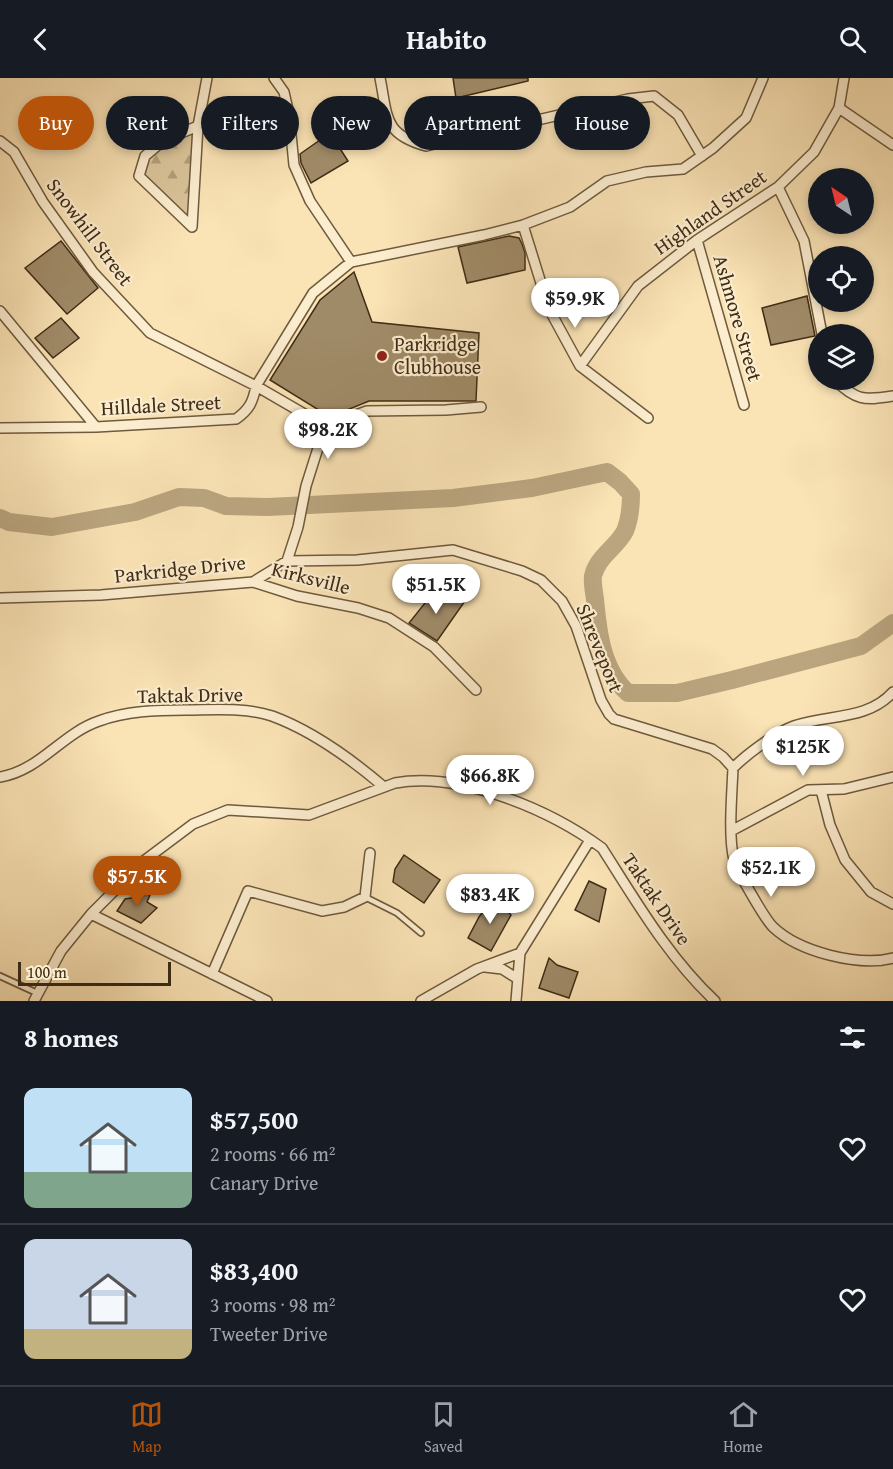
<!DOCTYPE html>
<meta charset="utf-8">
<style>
:root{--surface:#171b24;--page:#242831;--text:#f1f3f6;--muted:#9ea1a6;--line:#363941;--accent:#b45309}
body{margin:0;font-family:"Gentium Book Plus",serif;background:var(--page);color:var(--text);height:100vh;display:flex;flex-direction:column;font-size:22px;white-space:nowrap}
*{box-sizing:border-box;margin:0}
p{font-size:20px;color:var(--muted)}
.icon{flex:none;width:33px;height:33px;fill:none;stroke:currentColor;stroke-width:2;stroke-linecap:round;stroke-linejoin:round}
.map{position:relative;height:923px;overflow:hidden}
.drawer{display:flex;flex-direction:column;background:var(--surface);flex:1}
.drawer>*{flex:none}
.guide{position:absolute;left:18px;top:18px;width:858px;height:54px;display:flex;gap:12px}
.needle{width:39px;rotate:325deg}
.buttons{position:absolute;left:808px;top:90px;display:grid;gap:12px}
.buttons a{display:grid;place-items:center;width:66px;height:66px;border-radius:50%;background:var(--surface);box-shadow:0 3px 9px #0003;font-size:30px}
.scale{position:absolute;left:18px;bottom:15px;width:153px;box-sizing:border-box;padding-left:6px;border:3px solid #3f2c15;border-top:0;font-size:16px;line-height:21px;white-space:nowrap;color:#3f2c15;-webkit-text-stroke:4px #fcedcf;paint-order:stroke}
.price{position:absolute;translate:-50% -51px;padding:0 14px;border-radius:21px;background:#fff;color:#222;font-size:20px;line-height:39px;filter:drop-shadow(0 2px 3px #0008)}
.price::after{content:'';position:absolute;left:50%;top:36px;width:18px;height:14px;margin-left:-9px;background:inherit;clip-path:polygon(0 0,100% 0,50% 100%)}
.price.active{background:var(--accent);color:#fff}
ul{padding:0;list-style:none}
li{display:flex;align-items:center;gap:18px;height:150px;padding:0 24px}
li+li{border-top:2px solid var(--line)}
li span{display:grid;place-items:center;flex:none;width:168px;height:120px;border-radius:12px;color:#555}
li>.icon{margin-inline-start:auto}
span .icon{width:72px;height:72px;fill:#fffc;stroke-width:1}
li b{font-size:26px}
h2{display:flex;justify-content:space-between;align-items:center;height:72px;padding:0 24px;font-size:26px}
.chip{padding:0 21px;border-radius:27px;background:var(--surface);box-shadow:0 3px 9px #0003;font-size:21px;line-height:54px}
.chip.active{background:var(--accent);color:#fff}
header{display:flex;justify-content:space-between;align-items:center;height:78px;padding:0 24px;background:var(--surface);font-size:27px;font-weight:700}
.menu{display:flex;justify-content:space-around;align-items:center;height:84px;border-top:2px solid var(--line);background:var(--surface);font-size:16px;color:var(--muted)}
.menu a{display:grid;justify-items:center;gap:3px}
.menu .active{color:var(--accent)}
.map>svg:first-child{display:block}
.forest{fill:url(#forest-firs);stroke:#8c7858;stroke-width:1.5}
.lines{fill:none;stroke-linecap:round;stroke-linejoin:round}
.river{stroke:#baa57f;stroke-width:18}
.building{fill:#a08b68;stroke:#3f2c15;stroke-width:1.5}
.service-casing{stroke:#6e5a3d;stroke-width:8}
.minor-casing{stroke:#6e5a3d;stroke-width:12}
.service{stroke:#fcedcf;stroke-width:4.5}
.minor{stroke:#fcedcf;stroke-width:9}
.poi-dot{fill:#8f2418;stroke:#fcedcf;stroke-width:2}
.labels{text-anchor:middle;stroke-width:4.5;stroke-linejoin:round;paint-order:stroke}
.street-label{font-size:20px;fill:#3f2c15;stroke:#fcedcf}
.poi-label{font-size:20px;fill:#3f2c15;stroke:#fcedcf;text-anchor:start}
</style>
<header><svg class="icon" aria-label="back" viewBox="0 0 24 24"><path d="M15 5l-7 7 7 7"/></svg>Habito<svg class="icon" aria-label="search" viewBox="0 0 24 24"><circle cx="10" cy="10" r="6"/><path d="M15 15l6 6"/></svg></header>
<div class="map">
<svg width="893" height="923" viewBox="0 0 893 923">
<defs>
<pattern id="forest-firs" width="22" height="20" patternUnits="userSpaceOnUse" patternTransform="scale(1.5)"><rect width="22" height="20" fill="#dac49a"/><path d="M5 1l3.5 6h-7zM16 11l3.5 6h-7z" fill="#b29f7c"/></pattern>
</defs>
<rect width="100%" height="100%" fill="#fae3b5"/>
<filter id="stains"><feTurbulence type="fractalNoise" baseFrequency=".00333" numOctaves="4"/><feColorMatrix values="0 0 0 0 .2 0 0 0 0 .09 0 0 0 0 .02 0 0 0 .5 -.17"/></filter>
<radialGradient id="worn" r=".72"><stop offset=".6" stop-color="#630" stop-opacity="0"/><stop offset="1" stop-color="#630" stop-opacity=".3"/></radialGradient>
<path class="forest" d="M198 48 191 146 139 98 145 78 164 62Z"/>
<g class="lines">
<path class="river" d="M0 440 9 444 52 449 135 434 179 419 204 420 226 428 268 429 453 420 532 410 607 394 620 404 631 416C631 429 630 441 625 453 617 469 597 479 593 498 592 505 594 514 595 521 598 554 602 592 628 615H677L732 602 861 568 893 545"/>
</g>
<path class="building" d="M453 0H528V3L456 20Z
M330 55 348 83 311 105 301 85 300 76Z
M509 158 519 160 522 166 525 175V192L467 205 458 169Z
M61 163 98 210 67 236 25 190Z
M354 194 372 244 479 255 476 323H369L330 339 270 302 320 222Z
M807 218 815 258 771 267 762 230Z
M61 240 79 260 53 280 35 260Z
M433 515 465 523 437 563 409 545Z
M404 777 440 802 424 825 393 804 395 791Z
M589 803 606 811 599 844 575 832Z
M136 813 150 817 147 824 157 830 141 845 117 833 125 821 131 820Z
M495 818 511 837 491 873 468 860 479 839Z
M549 880 557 887 578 894 569 920 539 910Z"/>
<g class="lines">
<defs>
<path id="service" d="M365 819 397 835 421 855
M0 898 37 915"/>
<path id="minor" d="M274 0 284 14 289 36 294 87 310 123 351 184
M380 0C388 39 383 56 426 68L628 21 654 18 678 37 702 78
M839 30 893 67
M0 63 14 74 43 124 93 194 150 255 256 308 325 348
M778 109 804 163 822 256
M523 147 549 231 580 288 648 340
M192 149 139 98 145 78 164 62 198 48
M192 149 198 48 207 0
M697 162 744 327
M0 233 96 349
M580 288 638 208 697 162 778 109 814 74 839 30 844 0
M834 302C858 322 862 323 893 318
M325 348 367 333 446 332 481 329
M0 350 96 349 236 341C249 332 253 324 256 308L313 215 351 184 484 157 523 147 570 129 607 103 646 94 683 91 713 70 746 40 763 0
M287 483 357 482 453 472 522 493 541 502 562 523 576 548 601 622 609 636 614 641 712 671 723 679 733 690
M253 504 297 518 358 530 389 540 434 569 476 612
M0 520 101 517 253 504 287 483 298 449 306 408 325 348
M733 690C732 715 728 759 734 782 737 793 765 841 773 849 799 874 859 889 893 880
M733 690C747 676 775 655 794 648 827 636 867 643 893 614
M0 699C41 692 61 656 99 643 126 633 156 632 185 632 213 632 244 629 272 638 313 653 350 680 384 709
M821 712 830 747 845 782 871 814 893 826
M731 753 808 712 844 711 893 699
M91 836 267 923
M485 889 502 891 518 901
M212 896 248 813 322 833 344 829 365 819 370 775
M34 923 61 873 91 836 145 782 193 746 228 732 309 737 395 705C460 693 550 732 602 770 636 823 668 879 715 923
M421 923 477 891 520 875
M516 923 520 875 590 762"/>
</defs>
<use href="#service" class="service-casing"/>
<use href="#minor" class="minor-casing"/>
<use href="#service" class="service"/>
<use href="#minor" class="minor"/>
</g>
<circle class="poi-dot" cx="382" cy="278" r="6"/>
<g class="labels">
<g class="street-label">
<text transform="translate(710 134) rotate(-35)" y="7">Highland Street</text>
<text transform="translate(90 154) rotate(53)" y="7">Snowhill Street</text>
<text transform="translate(738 240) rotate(74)" y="7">Ashmore Street</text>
<text transform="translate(161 327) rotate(-3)" y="7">Hilldale Street</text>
<text transform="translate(180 491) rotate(-6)" y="7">Parkridge Drive</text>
<text transform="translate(311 500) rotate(14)" y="7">Kirksville</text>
<text transform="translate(600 570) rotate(68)" y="7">Shreveport</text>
<text transform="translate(190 617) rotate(-1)" y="7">Taktak Drive</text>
<text transform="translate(657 821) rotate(56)" y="7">Taktak Drive</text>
</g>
<g class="poi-label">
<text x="394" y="273">Parkridge<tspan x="394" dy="23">Clubhouse</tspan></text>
</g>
</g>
<rect width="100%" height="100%" filter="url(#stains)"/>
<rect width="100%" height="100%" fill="url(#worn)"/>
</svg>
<div class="buttons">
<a><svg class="needle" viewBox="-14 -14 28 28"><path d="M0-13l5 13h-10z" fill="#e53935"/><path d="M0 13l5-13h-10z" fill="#9ea1a6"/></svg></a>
<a><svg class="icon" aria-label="locate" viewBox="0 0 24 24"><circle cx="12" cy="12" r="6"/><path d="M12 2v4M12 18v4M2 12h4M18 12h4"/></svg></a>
<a><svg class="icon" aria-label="layers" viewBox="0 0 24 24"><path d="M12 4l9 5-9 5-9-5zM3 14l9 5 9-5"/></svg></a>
</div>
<div class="scale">100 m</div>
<b class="price" style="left:575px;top:251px">$59.9K</b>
<b class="price" style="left:328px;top:382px">$98.2K</b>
<b class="price" style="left:436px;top:537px">$51.5K</b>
<b class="price" style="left:803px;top:699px">$125K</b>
<b class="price" style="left:490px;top:728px">$66.8K</b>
<b class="price" style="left:771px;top:820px">$52.1K</b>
<b class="price active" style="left:137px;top:829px">$57.5K</b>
<b class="price" style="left:490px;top:847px">$83.4K</b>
<div class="guide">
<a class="chip active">Buy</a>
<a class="chip">Rent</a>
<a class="chip">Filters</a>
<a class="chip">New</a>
<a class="chip">Apartment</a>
<a class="chip">House</a>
</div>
</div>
<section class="drawer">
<h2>8 homes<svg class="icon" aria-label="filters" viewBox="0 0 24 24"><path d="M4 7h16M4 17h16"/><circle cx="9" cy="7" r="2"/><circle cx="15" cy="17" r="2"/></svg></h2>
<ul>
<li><span style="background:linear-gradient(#bfe0f5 70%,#7fa58c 0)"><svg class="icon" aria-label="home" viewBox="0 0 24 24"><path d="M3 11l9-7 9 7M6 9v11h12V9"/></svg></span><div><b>$57,500</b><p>2 rooms · 66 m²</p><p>Canary Drive</p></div><svg class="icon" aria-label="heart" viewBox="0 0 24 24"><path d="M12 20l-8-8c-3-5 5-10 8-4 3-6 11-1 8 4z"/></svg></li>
<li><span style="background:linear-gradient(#c9d6e8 75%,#c2b280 0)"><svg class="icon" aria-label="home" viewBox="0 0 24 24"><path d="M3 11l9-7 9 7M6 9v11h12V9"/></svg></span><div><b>$83,400</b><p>3 rooms · 98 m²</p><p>Tweeter Drive</p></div><svg class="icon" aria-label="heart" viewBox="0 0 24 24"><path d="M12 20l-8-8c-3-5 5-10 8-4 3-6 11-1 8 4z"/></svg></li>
</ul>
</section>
<nav class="menu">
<a class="active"><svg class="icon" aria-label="map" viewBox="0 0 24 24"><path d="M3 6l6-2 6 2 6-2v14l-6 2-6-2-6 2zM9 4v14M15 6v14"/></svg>Map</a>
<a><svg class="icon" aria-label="saved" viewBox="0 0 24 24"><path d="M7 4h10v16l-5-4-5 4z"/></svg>Saved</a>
<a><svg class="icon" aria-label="home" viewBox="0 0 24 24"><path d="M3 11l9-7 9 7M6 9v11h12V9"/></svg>Home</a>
</nav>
